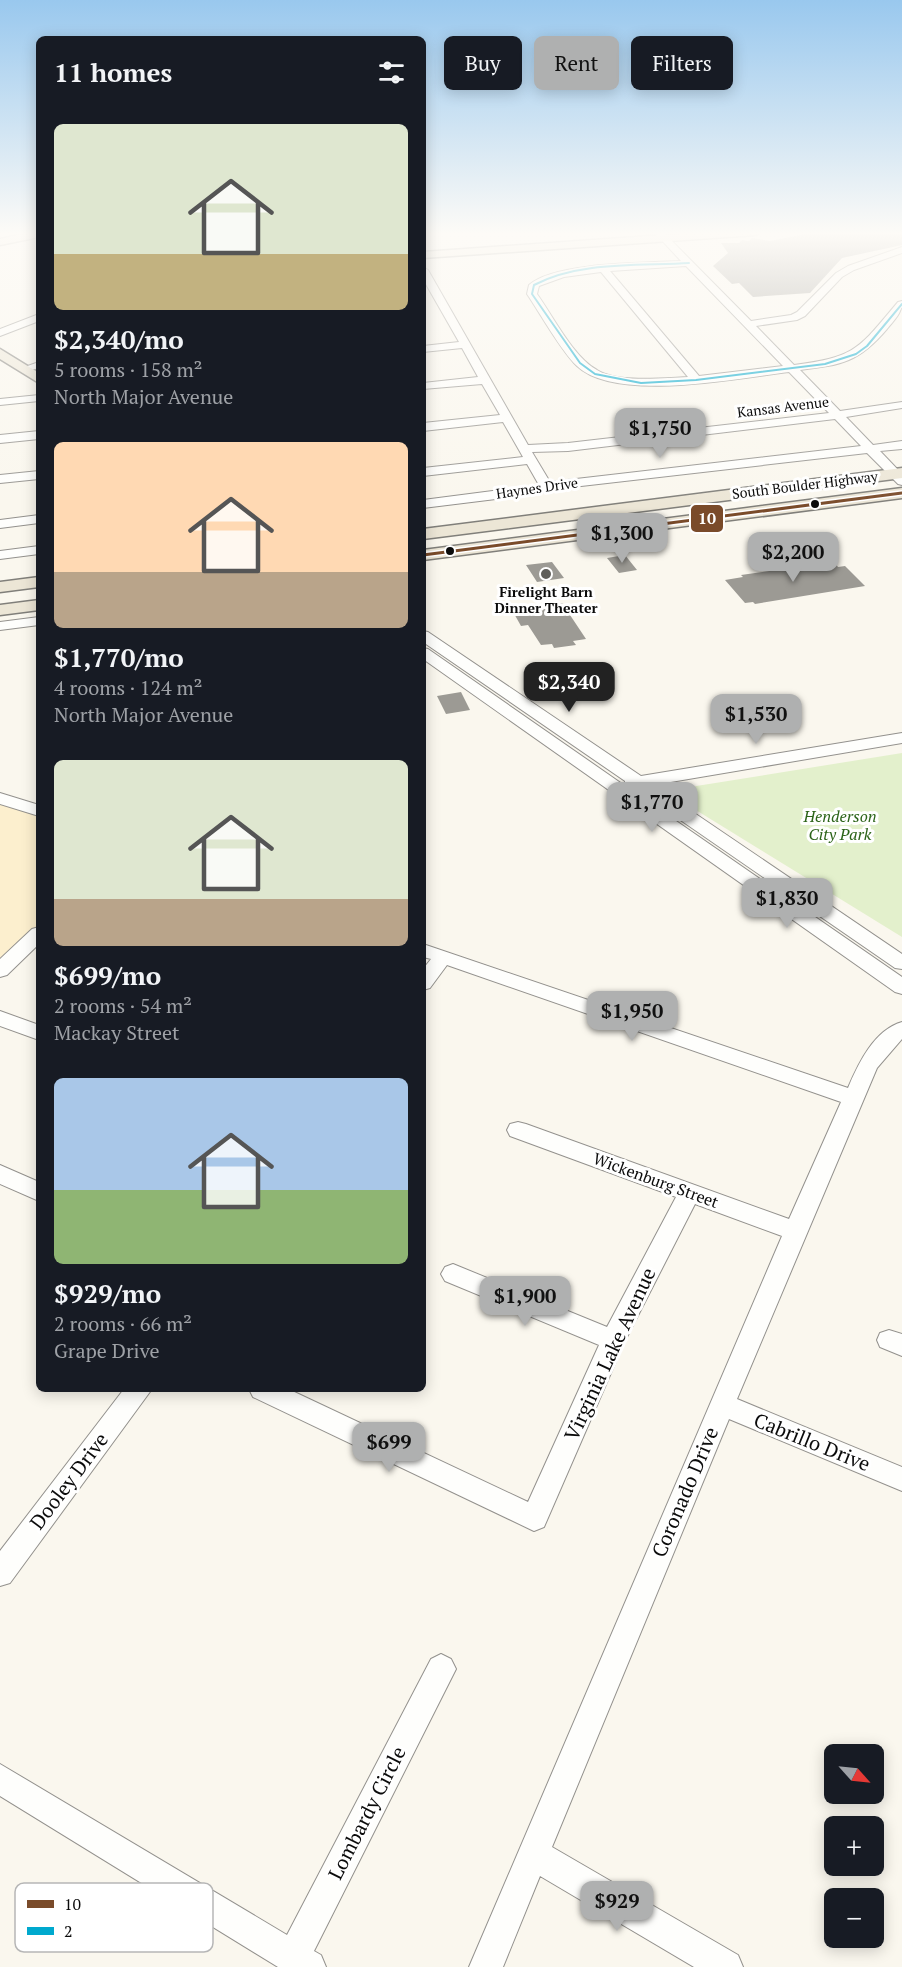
<!DOCTYPE html>
<meta charset="utf-8">
<style>
:root{--surface:#171b24;--page:#20242c;--text:#f1f3f6;--muted:#9ea1a6;--accent:#afb0b0}
body{margin:0;font-family:"PT Serif",serif;background:var(--page);color:var(--text);height:100vh;display:flex;flex-direction:column;font-size:22px;white-space:nowrap}
*{box-sizing:border-box;margin:0}
p{font-size:20px;color:var(--muted)}
.icon{flex:none;width:33px;height:33px;fill:none;stroke:currentColor;stroke-width:2;stroke-linecap:round;stroke-linejoin:round}
.map{position:relative;flex:1;overflow:hidden}
.drawer{position:absolute;left:36px;top:36px;width:390px;height:1356px;display:flex;flex-direction:column;background:var(--surface);border-radius:9px;box-shadow:0 3px 15px #0003}
.drawer>*{flex:none}
.hud{position:absolute;left:444px;top:36px;width:368px;height:54px;display:flex;gap:12px}
.needle{width:39px;rotate:117deg}
.controls{position:absolute;left:824px;top:1744px;display:grid;gap:12px}
.controls a{display:grid;place-items:center;width:60px;height:60px;border-radius:9px;background:var(--surface);box-shadow:0 3px 15px #0003;font-size:30px}
.price{position:absolute;translate:-50% -51px;padding:0 14px;border-radius:12px;background:var(--accent);color:#111;font-size:20px;line-height:39px;filter:drop-shadow(0 2px 3px #0008)}
.price::after{content:'';position:absolute;left:50%;top:36px;width:18px;height:14px;margin-left:-9px;background:inherit;clip-path:polygon(0 0,100% 0,50% 100%)}
.price.on{background:#222;color:#fff}
ul{padding:0;list-style:none}
li{display:grid;align-content:center;gap:12px;height:318px;padding:0 18px}
li span{display:grid;place-items:center;height:186px;border-radius:9px;color:#555}
li>.icon{margin-inline-start:auto}
span .icon{width:108px;height:108px;fill:#fffc;stroke-width:1}
li b{font-size:26px}
h2{display:flex;justify-content:space-between;align-items:center;height:72px;padding:0 18px;font-size:26px}
.chip{padding:0 21px;border-radius:9px;background:var(--surface);box-shadow:0 3px 15px #0003;font-size:21px;line-height:54px}
.chip.on{background:var(--accent);color:#111}
.map>svg:first-child{display:block}
.green{fill:#e3f0cc}
.sand{fill:#fcefce}
.building{fill:#9c9a94}
.lines{fill:none;stroke-linecap:round;stroke-linejoin:round}
.minor-casing{stroke:#93918d;stroke-width:2}
.major-casing{stroke:#807f7a;stroke-width:3}
.minor{fill:#fefefc;fill-rule:evenodd}
.major{fill:#ece6d6;fill-rule:evenodd}
.bus-1-casing{stroke:#fff;stroke-width:6}
.bus-2-casing{stroke:#fff;stroke-width:4.5}
.bus-1{stroke:#7a4b2a;stroke-width:3}
.bus-2{stroke:#00a9ce;stroke-width:2}
.bus-dot{fill:#0b0b0b;stroke:#fff;stroke-width:2}
.poi-dot{fill:#5f5e5a;stroke:#fff;stroke-width:2}
.labels{text-anchor:middle;stroke-width:6;stroke-linejoin:round;paint-order:stroke}
.far-street-label{font-size:14px;fill:#0b0b0b;stroke:#fff}
.far-poi-label{font-size:14px;font-weight:bold;fill:#0b0b0b;stroke:#fff}
.park-label{font-size:16px;font-style:italic;fill:#2c6419;stroke:#fff}
.street-label{font-size:16px;fill:#0b0b0b;stroke:#fff}
.near-street-label{font-size:20px;fill:#0b0b0b;stroke:#fff}
.key{fill:#fff;stroke:#b6b6b6;stroke-width:1.5}
.key-label{font-size:16px;fill:#0b0b0b}
.line-badge{stroke:#fff;stroke-width:2}
.badge-label{font-size:16px;text-anchor:middle;font-weight:bold;fill:#fff}
</style>
<div class="map">
<svg width="902" height="1967" viewBox="0 0 902 1967">
<rect width="100%" height="100%" fill="#faf7ee"/>
<path class="green" d="M902 753V937L665 791Z"/>
<path class="sand" d="M0 798 39 811V925L0 958Z"/>
<path class="building" d="M815 232H902V245L842 258 810 293 753 297 739 283 732 284 713 266 728 253 721 243H739L742 240 749 241 752 238 770 241Z
M625 555 637 570 619 573 607 558Z
M552 562 564 578 537 582 526 565Z
M834 562 838 567 845 566 865 586 755 604 753 602 745 603 725 580 743 577 741 575Z
M562 603 586 639 573 641 576 645 554 648 552 644 541 645 528 625 521 626 512 610Z
M461 692 470 710 446 714 437 696Z"/>
<g class="lines">
<defs>
<path id="minor" d="M654 232H663L751 321 791 315 797 312 836 273 848 266 902 247V253L854 270 842 277 805 316 797 320 756 326 794 365C857 357 859 348 898 302L902 301C902 314 894 320 887 329 859 362 842 365 800 370L840 411 902 402V408L846 417 873 445 902 441V449L880 451 902 474V485L898 484 867 453 555 489 537 494 423 508V500L539 485 527 464 423 476V468L523 457 503 422 423 431V423L500 415 482 384 423 389V383L478 377 462 348 423 352V346L459 342 423 279V267L428 270 528 445 568 443 829 413 789 372C739 378 616 403 577 366 561 351 540 313 527 294L529 285C555 262 645 263 681 261ZM686 266 783 366 699 376 610 271ZM601 272 688 377C663 378 618 383 597 370 573 357 553 316 537 294L539 286 564 277ZM835 419 861 446 550 482 532 452 568 451Z
M39 314V321L0 336V329Z
M39 362V368L24 372 19 369Z
M39 395V401L0 405V399Z
M39 431V439L0 443V435Z
M39 471V479L0 483V475Z
M39 515V523L0 528V520Z
M39 546V554L0 559V551Z
M39 617V625L0 630V622Z
M423 631 428 632 641 776 902 733V743L653 785 902 954V969L895 968 634 788 627 787 902 977V994L895 992 423 659V648L428 649 625 786V781L423 642Z
M0 793 39 805V816L0 804Z
M39 927V944L7 975 0 977V959L32 929Z
M423 944 848 1088C858 1064 874 1030 902 1022V1039L877 1068 737 1399 902 1467V1491L729 1419 552 1847 738 1955 743 1967H694L540 1876 503 1967H469L782 1236 695 1204 624 1343 544 1527 534 1531 253 1397 249 1389H288L528 1502 599 1345 445 1281 441 1274 445 1267 453 1264 607 1327 676 1197 510 1136 507 1130 510 1124 518 1122 526 1124 789 1219 841 1102 447 965 430 988 423 990V969L431 959 423 957Z
M0 1011 39 1025V1040L0 1026Z
M0 1165 39 1182V1201L0 1184Z
M889 1330 902 1334V1356L880 1347 877 1340 880 1333Z
M124 1389H152L10 1583 0 1586V1551Z
M441 1654 451 1659 456 1669 314 1951 321 1955 326 1967H278L0 1796V1764L287 1935 431 1659Z"/>
<path id="major" d="M32 232H39V237L0 245V239Z
M706 232H761L756 235 423 258V252Z
M0 349 39 373V383L0 359Z
M902 468V478L423 539V529Z
M902 488V498L423 560V550Z
M39 577V587L0 592V582Z
M39 600V610L0 615V605Z"/>
</defs>
<use href="#minor" class="minor-casing"/>
<use href="#major" class="major-casing"/>
<use href="#minor" class="minor"/>
<use href="#major" class="major"/>
<defs>
<path id="bus-1" d="M423 555 902 493"/>
<path id="bus-2" d="M689 263C639 266 579 261 534 285L532 294 580 363 595 374 641 383 696 380 825 364 856 354 867 346 902 304"/>
</defs>
<use href="#bus-1" class="bus-1-casing"/>
<use href="#bus-2" class="bus-2-casing"/>
<use href="#bus-1" class="bus-1"/>
<use href="#bus-2" class="bus-2"/>
</g>
<linearGradient id="sky" x2="0" y2="1"><stop stop-color="#99c8ee"/><stop offset="0.46" stop-color="#fdfbf7"/><stop offset="1" stop-color="#fdfbf7" stop-opacity="0"/></linearGradient>
<rect width="902" height="507" fill="url(#sky)"/>
<g class="bus-dot">
<circle cx="815" cy="504" r="5"/>
<circle cx="450" cy="551" r="5"/>
</g>
<circle class="poi-dot" cx="546" cy="574" r="6"/>
<g class="labels">
<g class="far-street-label">
<text transform="translate(783 407) rotate(-7)" y="5">Kansas Avenue</text>
<text transform="translate(805 485) rotate(-7)" y="5">South Boulder Highway</text>
<text transform="translate(537 488) rotate(-8)" y="5">Haynes Drive</text>
</g>
<g class="far-poi-label">
<text x="546" y="597">Firelight Barn<tspan x="546" dy="16">Dinner Theater</tspan></text>
</g>
<g class="park-label">
<text x="840" y="822">Henderson<tspan x="840" dy="18">City Park</tspan></text>
</g>
<g class="street-label">
<text transform="translate(656 1180) rotate(20)" y="6">Wickenburg Street</text>
</g>
<g class="near-street-label">
<text transform="translate(610 1354) rotate(-65)" y="7">Virginia Lake Avenue</text>
<text transform="translate(812 1442) rotate(22)" y="7">Cabrillo Drive</text>
<text transform="translate(69 1481) rotate(-53)" y="7">Dooley Drive</text>
<text transform="translate(685 1492) rotate(-67)" y="7">Coronado Drive</text>
<text transform="translate(367 1813) rotate(-63)" y="7">Lombardy Circle</text>
</g>
</g>
<rect x="15" y="1883" width="198" height="69" rx="9" class="key"/>
<rect x="27" y="1900" width="27" height="8" fill="#7a4b2a"/>
<rect x="27" y="1927" width="27" height="8" fill="#00a9ce"/>
<g class="key-label">
<text x="64" y="1910">10</text>
<text x="64" y="1937">2</text>
</g>
<rect class="line-badge" x="690" y="504" width="34" height="29" rx="6" fill="#7a4b2a"/>
<g class="badge-label">
<text x="707" y="524">10</text>
</g>
</svg>
<div class="controls">
<a><svg class="needle" viewBox="-14 -14 28 28"><path d="M0-13l5 13h-10z" fill="#e53935"/><path d="M0 13l5-13h-10z" fill="#9ea1a6"/></svg></a>
<a>+</a>
<a>−</a>
</div>
<b class="price" style="left:660px;top:459px">$1,750</b>
<b class="price" style="left:622px;top:564px">$1,300</b>
<b class="price" style="left:793px;top:583px">$2,200</b>
<b class="price on" style="left:569px;top:713px">$2,340</b>
<b class="price" style="left:756px;top:745px">$1,530</b>
<b class="price" style="left:652px;top:833px">$1,770</b>
<b class="price" style="left:787px;top:929px">$1,830</b>
<b class="price" style="left:632px;top:1042px">$1,950</b>
<b class="price" style="left:525px;top:1327px">$1,900</b>
<b class="price" style="left:389px;top:1473px">$699</b>
<b class="price" style="left:617px;top:1932px">$929</b>
<div class="hud">
<a class="chip">Buy</a>
<a class="chip on">Rent</a>
<a class="chip">Filters</a>
</div>
<section class="drawer">
<h2>11 homes<svg class="icon" aria-label="filters" viewBox="0 0 24 24"><path d="M4 7h16M4 17h16"/><circle cx="9" cy="7" r="2"/><circle cx="15" cy="17" r="2"/></svg></h2>
<ul>
<li><span style="background:linear-gradient(#dfe7d0 70%,#c2b280 0)"><svg class="icon" aria-label="home" viewBox="0 0 24 24"><path d="M3 11l9-7 9 7M6 9v11h12V9"/></svg></span><div><b>$2,340/mo</b><p>5 rooms · 158 m²</p><p>North Major Avenue</p></div></li>
<li><span style="background:linear-gradient(#ffd9b3 70%,#b9a48a 0)"><svg class="icon" aria-label="home" viewBox="0 0 24 24"><path d="M3 11l9-7 9 7M6 9v11h12V9"/></svg></span><div><b>$1,770/mo</b><p>4 rooms · 124 m²</p><p>North Major Avenue</p></div></li>
<li><span style="background:linear-gradient(#dfe7d0 75%,#b9a48a 0)"><svg class="icon" aria-label="home" viewBox="0 0 24 24"><path d="M3 11l9-7 9 7M6 9v11h12V9"/></svg></span><div><b>$699/mo</b><p>2 rooms · 54 m²</p><p>Mackay Street</p></div></li>
<li><span style="background:linear-gradient(#a9c7e8 60%,#8fb573 0)"><svg class="icon" aria-label="home" viewBox="0 0 24 24"><path d="M3 11l9-7 9 7M6 9v11h12V9"/></svg></span><div><b>$929/mo</b><p>2 rooms · 66 m²</p><p>Grape Drive</p></div></li>
</ul>
</section>
</div>
